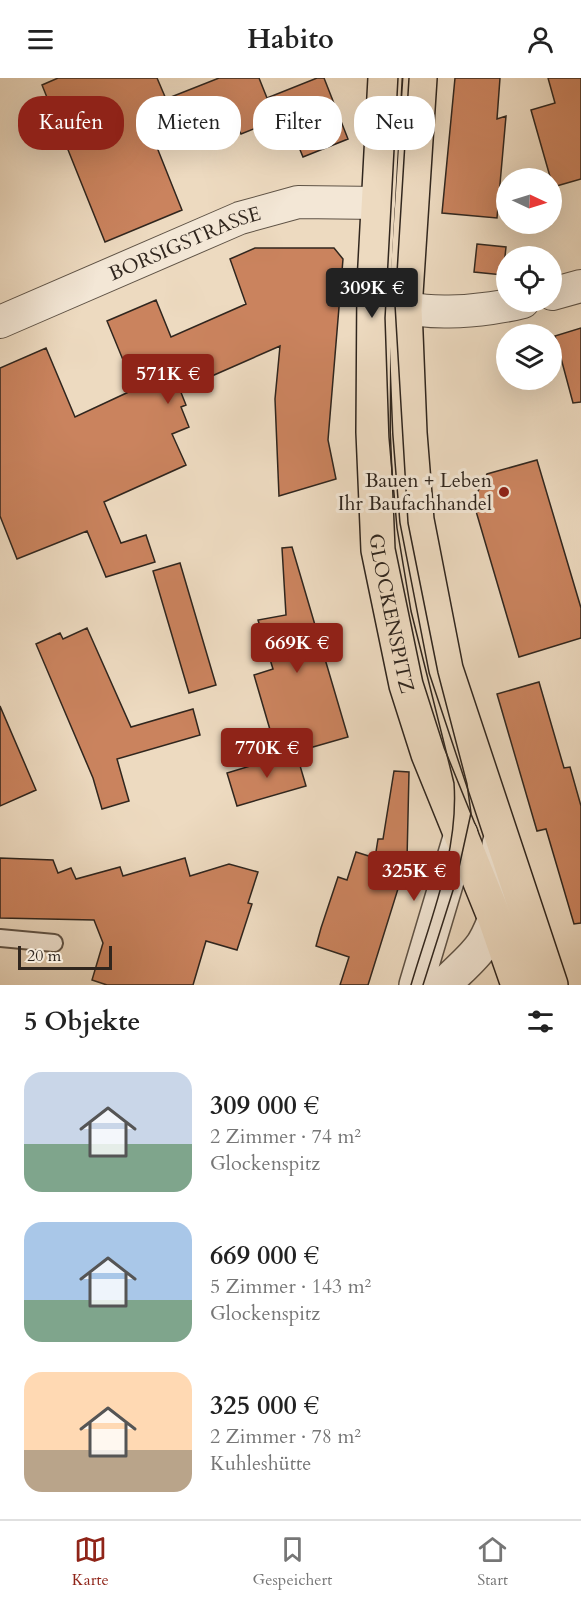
<!DOCTYPE html>
<html lang="de">
<meta charset="utf-8">
<style>
:root{--surface:#fff;--page:#f6f6f6;--text:#222;--muted:#767676;--line:#e0e0e0;--accent:#8f2418}
body{margin:0;font-family:Cardo,serif;background:var(--page);color:var(--text);height:100vh;display:flex;flex-direction:column;font-size:22px;white-space:nowrap}
*{box-sizing:border-box;margin:0}
p{font-size:20px;color:var(--muted)}
.icon{flex:none;width:33px;height:33px;fill:none;stroke:currentColor;stroke-width:2;stroke-linecap:round;stroke-linejoin:round}
.map{position:relative;height:907px;overflow:hidden}
.drawer{display:flex;flex-direction:column;background:var(--surface);flex:1}
.drawer>*{flex:none}
.banner{position:absolute;left:18px;top:18px;width:546px;height:54px;display:flex;gap:12px}
.needle{width:39px;rotate:94deg}
.tools{position:absolute;left:496px;top:90px;display:grid;gap:12px}
.tools a{display:grid;place-items:center;width:66px;height:66px;border-radius:50%;background:var(--surface);box-shadow:0 6px 24px #0002;font-size:30px}
.scale{position:absolute;left:18px;bottom:15px;width:94px;box-sizing:border-box;padding-left:6px;border:3px solid #30261e;border-top:0;font-size:16px;line-height:21px;white-space:nowrap;color:#30261e;-webkit-text-stroke:4px #f3e7d6;paint-order:stroke}
.price{position:absolute;translate:-50% -51px;padding:0 14px;border-radius:6px;background:var(--accent);color:#fff;font-size:20px;line-height:39px;filter:drop-shadow(0 2px 3px #0008)}
.price::after{content:'';position:absolute;left:50%;top:36px;width:18px;height:14px;margin-left:-9px;background:inherit;clip-path:polygon(0 0,100% 0,50% 100%)}
.price.active{background:#222;color:#fff}
ul{padding:0;list-style:none}
li{display:flex;align-items:center;gap:18px;height:150px;padding:0 24px}
li span{display:grid;place-items:center;flex:none;width:168px;height:120px;border-radius:18px;color:#555}
li>.icon{margin-inline-start:auto}
span .icon{width:72px;height:72px;fill:#fffc;stroke-width:1}
li b{font-size:26px}
h2{display:flex;justify-content:space-between;align-items:center;height:72px;padding:0 24px;font-size:26px}
.tag{padding:0 21px;border-radius:24px;background:var(--surface);box-shadow:0 6px 24px #0002;font-size:21px;line-height:54px}
.tag.active{background:var(--accent);color:#fff}
header{display:flex;justify-content:space-between;align-items:center;height:78px;padding:0 24px;background:var(--surface);font-size:27px;font-weight:700}
.dock{display:flex;justify-content:space-around;align-items:center;height:84px;border-top:2px solid var(--line);background:var(--surface);font-size:16px;color:var(--muted)}
.dock a{display:grid;justify-items:center;gap:3px}
.dock .active{color:var(--accent)}
.map>svg:first-child{display:block}
.building{fill:#ca835e;stroke:#30261e;stroke-width:1.5}
.lines{fill:none;stroke-linecap:round;stroke-linejoin:round}
.service-casing{stroke:#5f5346;stroke-width:20}
.minor-casing{stroke:#5f5346;stroke-width:34}
.tertiary-casing{stroke:#5f5346;stroke-width:36}
.primary-casing{stroke:#30261e;stroke-width:36}
.service{stroke:#f3e7d6;stroke-width:16}
.minor{stroke:#f3e7d6;stroke-width:32}
.tertiary{stroke:#f3e7d6;stroke-width:33}
.primary{stroke:#eddac0;stroke-width:33}
.tram{stroke:#30261e;stroke-width:1.5}
.poi-dot{fill:#8f2418;stroke:#f3e7d6;stroke-width:2}
.labels{text-anchor:middle;stroke-width:6;stroke-linejoin:round;paint-order:stroke}
.street-label{font-size:20px;fill:#30261e;stroke:#f3e7d6}
.poi-label{font-size:20px;fill:#30261e;stroke:#f3e7d6;text-anchor:end}
</style>
<header><svg class="icon" aria-label="menu" viewBox="0 0 24 24"><path d="M4 6h16M4 12h16M4 18h16"/></svg>Habito<svg class="icon" aria-label="person" viewBox="0 0 24 24"><circle cx="12" cy="8" r="4"/><path d="M4 21q1-7 8-7t8 7"/></svg></header>
<div class="map">
<svg width="581" height="907" viewBox="0 0 581 907">
<rect width="100%" height="100%" fill="#eddac0"/>
<filter id="stains"><feTurbulence type="fractalNoise" baseFrequency=".00333" numOctaves="4"/><feColorMatrix values="0 0 0 0 .2 0 0 0 0 .09 0 0 0 0 .02 0 0 0 .5 -.17"/></filter>
<radialGradient id="worn" r=".72"><stop offset=".6" stop-color="#630" stop-opacity="0"/><stop offset="1" stop-color="#630" stop-opacity=".3"/></radialGradient>
<path class="building" d="M58 0H157L166 21 219 0H259L267 20 317 0H324L348 61 303 79 286 38 241 56 231 31 154 62 182 132 105 164 42 7Z
M455 0H500L497 41 506 38 497 140 442 135Z
M548 0H581V101L553 109 531 32 555 25Z
M477 166 506 169 503 197 474 194Z
M255 170H334L343 181 328 362 336 401 279 418 275 321 280 268 180 312 186 327 181 329 189 349 172 356 186 387 104 424 121 465 146 457 155 484 106 499 87 453 17 481 0 438V290L46 270 75 339 135 311 107 243 156 222 171 259 246 226 230 181Z
M581 250V324L573 325 555 258Z
M537 382 581 530V560L519 579 473 423 487 396Z
M292 469 348 659 278 679 254 597 273 591 258 542 286 537 282 470Z
M180 485 216 607 189 615 153 493Z
M87 550 131 649 193 631 200 657 117 681 129 723 102 731 93 700 36 566 60 555 63 561Z
M539 604 564 690 570 689 581 728V845L574 846 546 751 537 753 497 616Z
M0 628 36 712 0 728Z
M296 674 306 708 237 728 227 695Z
M394 693 409 694 407 782 368 907H340L349 879 316 868 321 850 338 799 347 802 356 774 375 780 378 761H383Z
M0 780 53 782 58 795 71 790 76 801 120 789 123 798 185 780 190 798 229 786 258 794 248 825 252 826 237 872 206 863 193 907H107L92 902 103 865 94 842 0 840Z"/>
<g class="lines">
<defs>
<path id="service" d="M0 860 54 865"/>
<g id="minor">
<path d="M382 216C403 244 493 232 523 224"/>
<path d="M552 216 581 208"/>
<path id="s1" d="M0 244 240 140 298 124 379 125"/>
</g>
<path id="tertiary" d="M416 907 461 756
M444 907C456 894 473 881 483 866 502 835 504 801 499 766"/>
<g id="primary">
<path id="s2" d="M385 0 374 206 373 354 378 472 406 607 428 676 495 841 518 907"/>
<path d="M420 0 405 231 410 355 417 442 446 591 551 907"/>
</g>
</defs>
<use href="#service" class="service-casing"/>
<use href="#minor" class="minor-casing"/>
<use href="#tertiary" class="tertiary-casing"/>
<use href="#primary" class="primary-casing"/>
<use href="#service" class="service"/>
<use href="#minor" class="minor"/>
<use href="#tertiary" class="tertiary"/>
<use href="#primary" class="primary"/>
<path class="tram" d="M398 0 385 240 389 359 397 450 411 533 454 705C459 774 430 842 411 907
M409 0 395 227 408 445 438 595 467 706 471 735 456 803 423 907"/>
</g>
<circle class="poi-dot" cx="504" cy="414" r="6"/>
<g class="labels">
<g class="street-label">
<text dy="7" stroke="none"><textPath href="#s1" startOffset="201">BORSIGSTRASSE</textPath></text>
<text dy="7" stroke="none"><textPath href="#s2" startOffset="537">GLOCKENSPITZ</textPath></text>
</g>
<g class="poi-label">
<text x="492" y="409">Bauen + Leben<tspan x="492" dy="23">Ihr Baufachhandel</tspan></text>
</g>
</g>
<rect width="100%" height="100%" filter="url(#stains)"/>
<rect width="100%" height="100%" fill="url(#worn)"/>
</svg>
<div class="tools">
<a><svg class="needle" viewBox="-14 -14 28 28"><path d="M0-13l5 13h-10z" fill="#e53935"/><path d="M0 13l5-13h-10z" fill="#767676"/></svg></a>
<a><svg class="icon" aria-label="locate" viewBox="0 0 24 24"><circle cx="12" cy="12" r="6"/><path d="M12 2v4M12 18v4M2 12h4M18 12h4"/></svg></a>
<a><svg class="icon" aria-label="layers" viewBox="0 0 24 24"><path d="M12 4l9 5-9 5-9-5zM3 14l9 5 9-5"/></svg></a>
</div>
<div class="scale">20 m</div>
<b class="price active" style="left:372px;top:241px">309K €</b>
<b class="price" style="left:168px;top:327px">571K €</b>
<b class="price" style="left:297px;top:596px">669K €</b>
<b class="price" style="left:267px;top:701px">770K €</b>
<b class="price" style="left:414px;top:824px">325K €</b>
<div class="banner">
<a class="tag active">Kaufen</a>
<a class="tag">Mieten</a>
<a class="tag">Filter</a>
<a class="tag">Neu</a>
</div>
</div>
<section class="drawer">
<h2>5 Objekte<svg class="icon" aria-label="filters" viewBox="0 0 24 24"><path d="M4 7h16M4 17h16"/><circle cx="9" cy="7" r="2"/><circle cx="15" cy="17" r="2"/></svg></h2>
<ul>
<li><span style="background:linear-gradient(#c9d6e8 60%,#7fa58c 0)"><svg class="icon" aria-label="home" viewBox="0 0 24 24"><path d="M3 11l9-7 9 7M6 9v11h12V9"/></svg></span><div><b>309 000 €</b><p>2 Zimmer · 74 m²</p><p>Glockenspitz</p></div></li>
<li><span style="background:linear-gradient(#a9c7e8 65%,#7fa58c 0)"><svg class="icon" aria-label="home" viewBox="0 0 24 24"><path d="M3 11l9-7 9 7M6 9v11h12V9"/></svg></span><div><b>669 000 €</b><p>5 Zimmer · 143 m²</p><p>Glockenspitz</p></div></li>
<li><span style="background:linear-gradient(#ffd9b3 65%,#b9a48a 0)"><svg class="icon" aria-label="home" viewBox="0 0 24 24"><path d="M3 11l9-7 9 7M6 9v11h12V9"/></svg></span><div><b>325 000 €</b><p>2 Zimmer · 78 m²</p><p>Kuhleshütte</p></div></li>
</ul>
</section>
<nav class="dock">
<a class="active"><svg class="icon" aria-label="map" viewBox="0 0 24 24"><path d="M3 6l6-2 6 2 6-2v14l-6 2-6-2-6 2zM9 4v14M15 6v14"/></svg>Karte</a>
<a><svg class="icon" aria-label="saved" viewBox="0 0 24 24"><path d="M7 4h10v16l-5-4-5 4z"/></svg>Gespeichert</a>
<a><svg class="icon" aria-label="home" viewBox="0 0 24 24"><path d="M3 11l9-7 9 7M6 9v11h12V9"/></svg>Start</a>
</nav>
